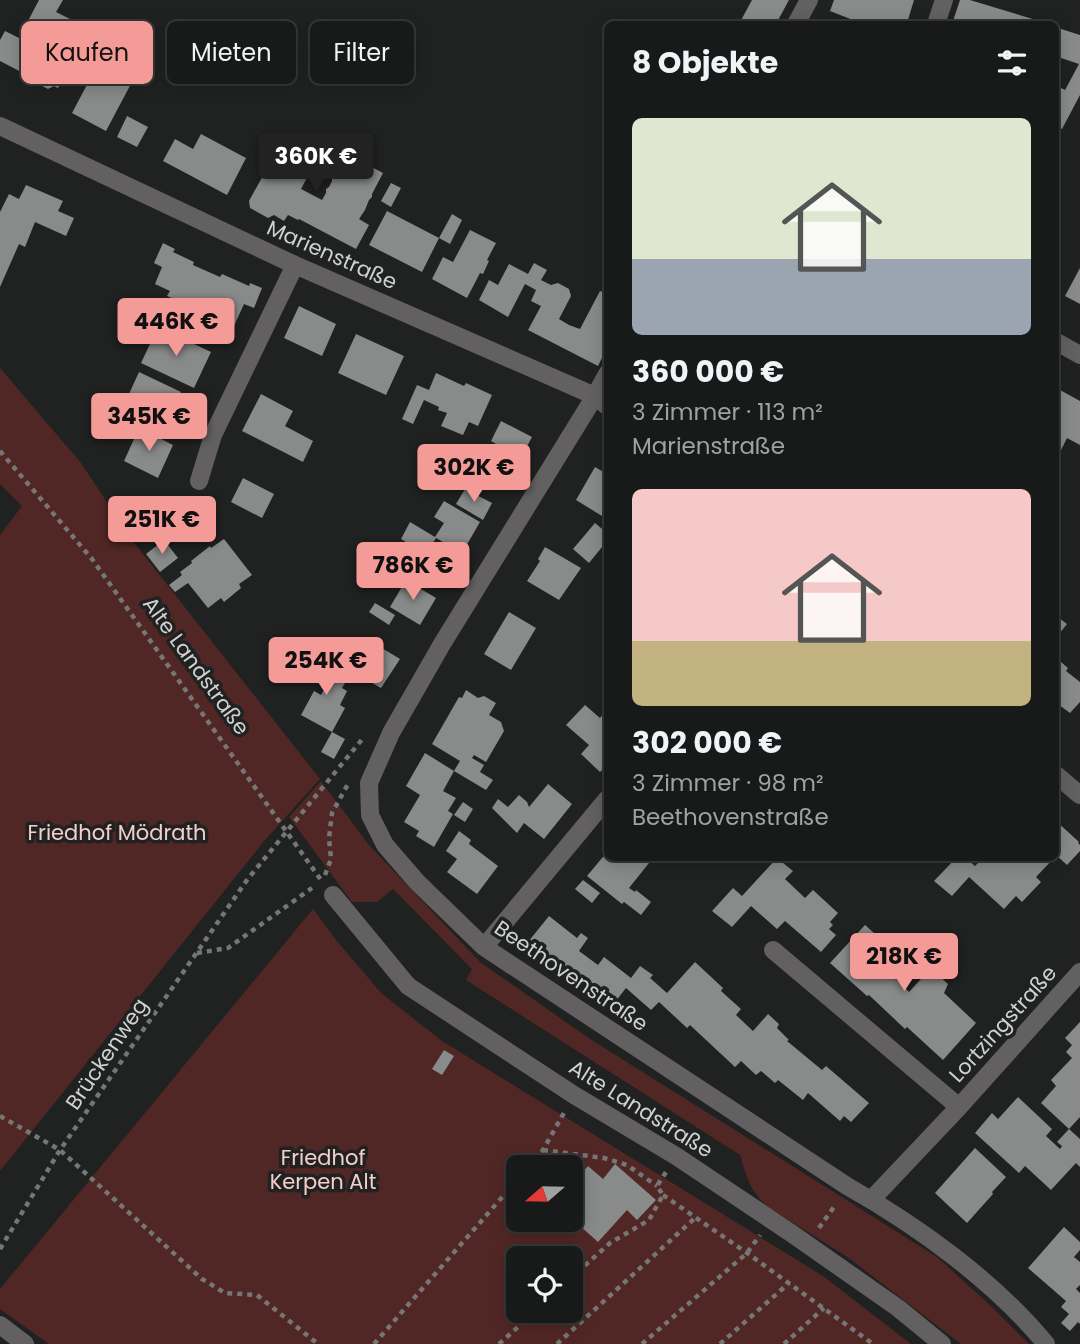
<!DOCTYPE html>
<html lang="de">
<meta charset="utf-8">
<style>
:root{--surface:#181a19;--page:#212322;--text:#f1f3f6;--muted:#9fa1a2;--line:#363838;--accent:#f59b97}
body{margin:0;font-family:Poppins,sans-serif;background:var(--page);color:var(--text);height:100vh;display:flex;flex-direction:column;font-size:26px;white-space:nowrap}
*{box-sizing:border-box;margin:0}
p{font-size:23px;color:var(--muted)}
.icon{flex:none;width:38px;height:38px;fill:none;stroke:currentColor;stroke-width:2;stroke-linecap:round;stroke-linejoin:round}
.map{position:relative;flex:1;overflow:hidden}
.sheet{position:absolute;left:604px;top:21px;width:455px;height:840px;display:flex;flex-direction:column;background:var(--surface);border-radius:10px;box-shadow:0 4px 18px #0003,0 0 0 2px var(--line)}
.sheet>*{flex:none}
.top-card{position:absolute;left:21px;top:21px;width:478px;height:63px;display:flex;gap:14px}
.needle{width:46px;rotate:250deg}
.fabs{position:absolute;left:506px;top:1155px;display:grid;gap:14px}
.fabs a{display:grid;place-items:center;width:77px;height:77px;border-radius:10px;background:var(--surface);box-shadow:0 4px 18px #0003,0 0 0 2px var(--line);font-size:35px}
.price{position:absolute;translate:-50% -60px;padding:0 16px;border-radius:7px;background:var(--accent);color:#111;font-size:23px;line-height:46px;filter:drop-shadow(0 2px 4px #0008)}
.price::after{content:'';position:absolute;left:50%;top:42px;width:21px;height:16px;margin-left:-10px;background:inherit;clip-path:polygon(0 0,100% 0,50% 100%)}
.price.selected{background:#222;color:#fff}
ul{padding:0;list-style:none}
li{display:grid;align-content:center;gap:14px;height:371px;padding:0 28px}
li span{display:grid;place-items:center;height:217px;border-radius:10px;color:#555}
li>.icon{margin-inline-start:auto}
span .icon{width:126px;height:126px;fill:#fffc;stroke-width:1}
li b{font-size:30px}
h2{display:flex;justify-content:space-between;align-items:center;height:84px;padding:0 28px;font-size:30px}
.chip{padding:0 24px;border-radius:10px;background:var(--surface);box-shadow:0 4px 18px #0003,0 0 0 2px var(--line);font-size:24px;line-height:63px}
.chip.selected{background:var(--accent);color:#111}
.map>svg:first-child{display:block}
.green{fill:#512725;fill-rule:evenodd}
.building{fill:#888b89}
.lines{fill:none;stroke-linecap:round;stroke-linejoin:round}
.path{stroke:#757776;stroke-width:4.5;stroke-dasharray:5 5;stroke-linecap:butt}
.minor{stroke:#626060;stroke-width:18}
.labels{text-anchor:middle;stroke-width:7;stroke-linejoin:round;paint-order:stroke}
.street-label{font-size:21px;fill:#d0d2d1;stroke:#202221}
.park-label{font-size:21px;fill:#f4cecc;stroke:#202221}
</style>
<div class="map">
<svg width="1080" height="1344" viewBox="0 0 1080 1344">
<rect width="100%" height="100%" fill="#202221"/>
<path class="green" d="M0 368 81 463 132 540 320 779 265 840 0 1171V535L22 506 0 484Z
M321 781 369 845 480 962 590 1039 937 1257 991 1306 1029 1344H961L846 1256 768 1207C750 1191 747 1178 740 1155L466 980 472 969 393 889 377 902H352L289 817Z
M313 909 337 941 381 993 442 1041 823 1276 911 1344H49L0 1309V1289ZM518 1167H570V1220H518ZM518 1258H570V1311H518Z"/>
<path class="building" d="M39 0H63L56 12 82 25V31L87 33 58 88 54 86 48 89 23 76 25 74 0 61V40L5 31 19 38Z
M752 0H789L776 24H739Z
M834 0H914L907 23 898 21 897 24H866L853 20 830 11Z
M960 0H970L1036 20 1035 24H952Z
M1058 28 1080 35V95L1062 129 1055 125V99L1061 88 1065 90 1079 64 1055 56V38Z
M108 45 142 63 106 131 72 113Z
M127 116 148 127 137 147 117 137Z
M201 134 246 158 227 195 163 161 175 139 193 149Z
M286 134 320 153 301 189 322 200 326 193V189L329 187 332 181V177L335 174 347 154 383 173 372 194V197L369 200 365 210 359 219 369 225 356 249 299 219 298 220 288 215 284 221 274 215 268 218 250 208 249 201Z
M391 183 401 188 391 207 381 201Z
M26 185 63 201 58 211 74 218 66 236 35 222 25 247 19 244 0 287V212L9 194 19 199Z
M387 211 439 238 452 214 462 220 450 244 439 238 422 272 369 245Z
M470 230 496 243 487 260 489 261 483 274 480 273 467 298 432 279 443 257 453 262Z
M163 243 175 249 173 252 194 262 193 265 220 277 222 274 249 286 250 283 262 288 254 308 244 304 234 326 228 328 213 322 211 315 167 296 170 291 155 284 162 267 154 263Z
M534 263 547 270 541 280 551 285 558 283 569 289 571 296 559 319 569 325 580 329 600 291 607 294V348L598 366 528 330 541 306 531 301 536 290 525 284 508 317 479 300 489 280 498 285 509 264 528 274Z
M1080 268V304L1065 296Z
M299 306 336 324 322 356 284 338Z
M158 327 211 352 194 388 141 363Z
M356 334 404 356 386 395 338 373Z
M139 372 181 392 166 426 123 407Z
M436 373 464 386 466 383 492 395 478 426 469 422 463 435 441 426 447 413 438 410 439 407 424 400 413 424 402 419 417 385 429 390Z
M1060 390 1080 401V445L1067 438 1060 452 1055 449V399Z
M261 394 293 411 285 426 313 441 303 462 242 431Z
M501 421 532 437 505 488 479 475 496 444 491 441Z
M139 428 173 445 158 478 124 461Z
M595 467 607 474V507L602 516 576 500Z
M243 478 274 494 262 518 231 502Z
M465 489 492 503 483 520 456 504Z
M444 501 480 522 462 553 436 538 426 554 401 539 410 522 435 537 444 523 434 517Z
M595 523 607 533V541L589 563 573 549Z
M224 539 252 575 239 584 241 588 224 602 221 598 208 608 188 583 175 592 169 585 182 575 180 572 192 563 191 561 210 546 211 548Z
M164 540 178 558 160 572 146 554Z
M545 547 581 568 559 600 527 581 540 561 538 559Z
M406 580 436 598 420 625 390 607Z
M375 603 395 615 389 625 369 612Z
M509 612 536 628 511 670 484 654Z
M1055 615 1067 624 1055 639Z
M372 642 400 659 381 688 354 673Z
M312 657 348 678 342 688 347 691 340 705 345 708 332 732 301 715 314 691 321 695 329 680 306 667Z
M1055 657 1068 668 1066 671 1080 682V702L1070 713 1055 702Z
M466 690 478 698 484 696 496 703 489 715 501 722 504 731 486 762 474 755 472 758 484 765 480 772 493 780 486 790 454 771 443 791 456 798 448 811 453 814 434 847 416 836 419 831 404 822 420 795 406 786 425 753 454 771 460 761 432 744 459 697 462 698Z
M585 705 600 718 607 709V765L600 772 581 754 589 745 566 725Z
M332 732 345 739 334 759 321 752Z
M548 784 572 804 544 839 524 823 517 833 492 808 498 799 508 807 519 795 527 802 529 807Z
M463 802 473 809 465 822 454 815Z
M1055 820 1079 842 1078 843 1080 845V851L1067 865 1055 854Z
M459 831 471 840 469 844 498 866 477 894 447 872 457 859 446 851Z
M607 852V858H642L649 863 629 888 635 892 636 890 651 902 641 915 624 902 622 904 587 876Z
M777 858 793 871 785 879 805 898 813 890 838 913 830 922 833 925 829 929 836 935 821 952 785 921 777 929 751 906 732 927 712 911 733 888 742 896Z
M956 858H966L975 866 983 858H990L993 860 996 858H1054L1036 877 1041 882 1022 902 1016 896 1004 909 969 877 952 896 934 881Z
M583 880 600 893 592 903 575 889Z
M549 916 577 938 581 933 588 938 579 951 598 965 604 957 631 978 640 966 653 975 650 978 667 993 695 962 723 988 721 991 741 1009 736 1015 753 1031 768 1014 779 1024 777 1028 789 1040 787 1041 822 1070 826 1066 869 1103 851 1122 844 1116 840 1121 808 1093 803 1100 778 1080 775 1083 761 1071 756 1075 741 1061 735 1067 690 1025 687 1028 659 1002 651 1010 626 988 612 1006 528 942Z
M865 925 902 958 889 972 909 992 931 968 948 984 944 993 976 1023 943 1060 907 1027 905 1029 869 995 867 996 830 963Z
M1080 1022V1117L1069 1129 1041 1103 1056 1086 1051 1080 1072 1058 1066 1052 1072 1045 1065 1038Z
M444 1050 454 1056 442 1075 432 1069Z
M1018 1097 1052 1129 1046 1136 1060 1149 1062 1146 1057 1142 1069 1129 1080 1139V1167L1076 1163 1051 1190 1025 1166 1019 1173 975 1133 992 1113 998 1119Z
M975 1148 1006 1177 992 1192 993 1194 967 1223 935 1193Z
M615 1164 656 1200 637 1220 627 1210 598 1242 570 1217V1186L588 1166 603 1179Z
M1064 1227 1080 1242V1250L1074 1257 1080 1262V1285L1076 1289 1080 1293V1324L1078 1322 1070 1331 1061 1323 1069 1314 1061 1307 1066 1301 1028 1268Z"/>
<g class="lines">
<path class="path" d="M0 451 92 559 321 880
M325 875 331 859 329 838 332 813 348 784
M197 953 228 948 312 888
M0 1116 60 1150 202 1279 225 1293 257 1295 318 1344
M543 1150 604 1158 627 1165 657 1186
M528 1167 543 1150 565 1111
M663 1195 747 1253 873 1344
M819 1228 836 1204
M0 1249 60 1150 247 880 364 737
M570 1279 610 1243 649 1220 663 1195 657 1186 666 1172
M374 1344 518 1179
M499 1344 536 1311
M557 1344 695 1218
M642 1344 747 1253 760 1235
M720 1344 789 1283
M784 1344 824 1308"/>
<path class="minor" d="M796 24 809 0
M936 24 944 0
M0 126 295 265 595 396 607 406
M1055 341 1080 355
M607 374 595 396 442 644 391 733 369 783 370 815 385 845 417 882 484 947 847 1186C918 1226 994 1281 1046 1344
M199 481 213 435 295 265
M1055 774 1080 795
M333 895 408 986 574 1095 676 1156 791 1233 898 1308 942 1344
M484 947 607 799
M773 950 959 1107
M871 1200 959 1107 1080 972
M0 1325 25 1344"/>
</g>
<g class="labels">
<g class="street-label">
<text transform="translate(332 255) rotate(24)" y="7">Marienstraße</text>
<text transform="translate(196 666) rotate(54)" y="7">Alte Landstraße</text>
<text transform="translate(571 976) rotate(34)" y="7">Beethovenstraße</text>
<text transform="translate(1003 1024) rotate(-48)" y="7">Lortzingstraße</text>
<text transform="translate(107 1054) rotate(-56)" y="7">Brückenweg</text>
<text transform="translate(641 1109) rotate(32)" y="7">Alte Landstraße</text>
</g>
<g class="park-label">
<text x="117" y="840">Friedhof Mödrath</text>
<text x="323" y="1165">Friedhof<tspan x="323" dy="24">Kerpen Alt</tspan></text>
</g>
</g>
</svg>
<div class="fabs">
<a><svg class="needle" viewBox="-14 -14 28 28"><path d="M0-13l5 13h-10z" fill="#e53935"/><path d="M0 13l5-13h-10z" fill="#9fa1a2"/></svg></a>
<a><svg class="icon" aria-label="locate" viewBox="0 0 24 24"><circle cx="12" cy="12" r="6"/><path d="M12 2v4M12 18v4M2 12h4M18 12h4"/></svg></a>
</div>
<b class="price selected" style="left:316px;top:193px">360K €</b>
<b class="price" style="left:176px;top:358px">446K €</b>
<b class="price" style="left:149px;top:453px">345K €</b>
<b class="price" style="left:474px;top:504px">302K €</b>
<b class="price" style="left:162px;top:556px">251K €</b>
<b class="price" style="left:413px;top:602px">786K €</b>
<b class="price" style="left:326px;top:697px">254K €</b>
<b class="price" style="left:904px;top:993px">218K €</b>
<div class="top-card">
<a class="chip selected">Kaufen</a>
<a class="chip">Mieten</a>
<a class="chip">Filter</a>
</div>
<section class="sheet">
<h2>8 Objekte<svg class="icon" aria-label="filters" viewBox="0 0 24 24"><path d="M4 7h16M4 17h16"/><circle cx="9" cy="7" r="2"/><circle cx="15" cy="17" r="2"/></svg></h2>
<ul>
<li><span style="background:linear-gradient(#dfe7d0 65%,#9aa5b1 0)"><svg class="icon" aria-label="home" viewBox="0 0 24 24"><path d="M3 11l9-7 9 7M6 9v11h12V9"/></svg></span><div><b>360 000 €</b><p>3 Zimmer · 113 m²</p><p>Marienstraße</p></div></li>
<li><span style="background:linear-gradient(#f6c9c9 70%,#c2b280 0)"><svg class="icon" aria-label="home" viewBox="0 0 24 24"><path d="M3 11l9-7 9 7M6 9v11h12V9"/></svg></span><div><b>302 000 €</b><p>3 Zimmer · 98 m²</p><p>Beethovenstraße</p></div></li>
</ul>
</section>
</div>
